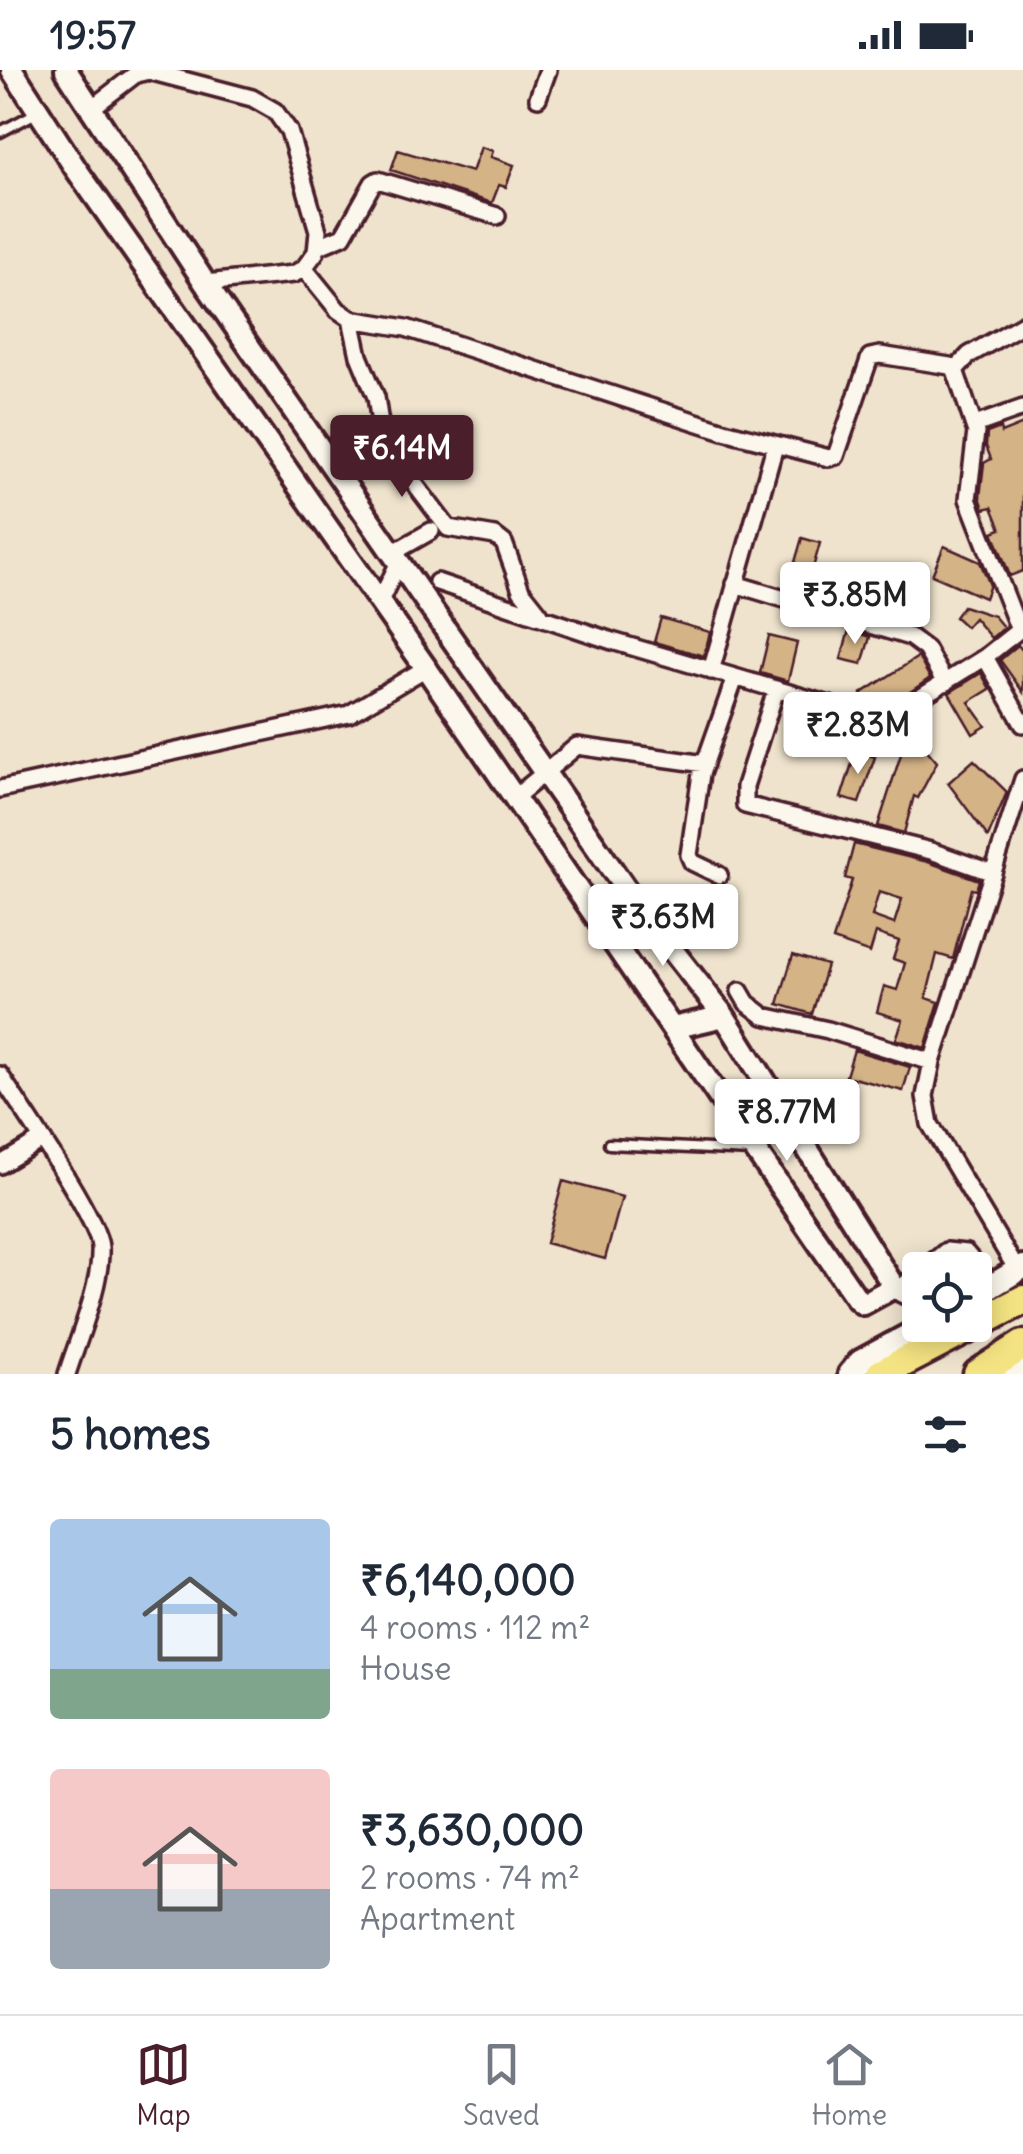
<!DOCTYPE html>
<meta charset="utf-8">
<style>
:root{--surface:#fff;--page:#f2f2f3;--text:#1f2937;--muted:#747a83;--line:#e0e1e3;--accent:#4a1f2b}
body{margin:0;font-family:Delius,sans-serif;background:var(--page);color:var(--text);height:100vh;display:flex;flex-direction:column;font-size:38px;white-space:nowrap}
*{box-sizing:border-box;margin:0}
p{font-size:32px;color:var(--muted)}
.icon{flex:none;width:55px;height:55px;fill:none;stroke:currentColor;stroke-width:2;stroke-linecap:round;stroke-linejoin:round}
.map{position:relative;height:1304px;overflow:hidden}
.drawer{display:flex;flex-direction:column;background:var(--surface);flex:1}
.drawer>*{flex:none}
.tools{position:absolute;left:902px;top:1182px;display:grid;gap:20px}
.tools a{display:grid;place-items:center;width:90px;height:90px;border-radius:10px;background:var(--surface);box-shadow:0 5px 25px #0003;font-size:50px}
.price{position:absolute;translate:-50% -85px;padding:0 22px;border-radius:10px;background:#fff;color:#222;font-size:32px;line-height:65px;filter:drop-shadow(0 2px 5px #0008)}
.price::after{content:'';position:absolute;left:50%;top:60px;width:30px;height:22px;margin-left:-15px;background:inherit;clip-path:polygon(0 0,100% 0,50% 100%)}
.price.active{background:var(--accent);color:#fff}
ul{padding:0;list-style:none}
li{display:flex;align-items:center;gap:30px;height:250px;padding:0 50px}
li span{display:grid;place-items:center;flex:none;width:280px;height:200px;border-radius:10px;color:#555}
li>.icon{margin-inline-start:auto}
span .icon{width:120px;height:120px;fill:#fffc;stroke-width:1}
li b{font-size:42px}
h2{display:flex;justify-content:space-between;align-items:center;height:120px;padding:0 50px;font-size:42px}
.status{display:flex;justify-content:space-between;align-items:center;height:70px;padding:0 50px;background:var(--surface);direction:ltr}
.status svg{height:28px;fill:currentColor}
.dock{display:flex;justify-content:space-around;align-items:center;height:140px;border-top:2px solid var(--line);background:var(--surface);font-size:28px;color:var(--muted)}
.dock a{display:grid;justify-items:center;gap:5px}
.dock .active{color:var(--accent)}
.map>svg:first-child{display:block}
.building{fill:#d4b386;stroke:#4a1f2b;stroke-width:2.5;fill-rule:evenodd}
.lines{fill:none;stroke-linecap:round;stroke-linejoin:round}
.service-casing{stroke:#4a1f2b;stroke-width:15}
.minor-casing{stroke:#4a1f2b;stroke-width:22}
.tertiary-casing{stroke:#4a1f2b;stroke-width:28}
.secondary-casing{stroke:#4a1f2b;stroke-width:30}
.motorway-casing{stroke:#4a1f2b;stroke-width:35}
.service{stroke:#fbf7ec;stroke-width:8}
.minor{stroke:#fbf7ec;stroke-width:15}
.tertiary{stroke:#fbf7ec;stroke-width:20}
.secondary{stroke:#fbf7ec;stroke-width:22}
.motorway{stroke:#f4e382;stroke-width:28}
</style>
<div class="status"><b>19:57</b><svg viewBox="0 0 49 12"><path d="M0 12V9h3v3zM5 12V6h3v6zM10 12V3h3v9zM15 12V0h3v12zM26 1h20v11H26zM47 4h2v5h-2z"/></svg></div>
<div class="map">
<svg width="1023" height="1304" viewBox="0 0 1023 1304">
<rect width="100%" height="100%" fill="#efe3cd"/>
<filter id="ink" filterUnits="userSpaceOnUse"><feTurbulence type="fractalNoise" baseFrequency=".01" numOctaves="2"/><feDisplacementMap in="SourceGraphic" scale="20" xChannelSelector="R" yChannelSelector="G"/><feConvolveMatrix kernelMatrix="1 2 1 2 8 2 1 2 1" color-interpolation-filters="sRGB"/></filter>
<g filter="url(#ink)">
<path class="building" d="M481 77 493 81 491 87 514 95 506 117 499 115 492 133 391 100 398 80 472 102Z
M1023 354V501L1010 506 993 462 1001 459 992 437 984 439 980 427 984 393 991 389 986 376 987 363 1000 358 1001 363Z
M802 468 820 473 809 512 791 506Z
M944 476 980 492 990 515 985 528 932 505Z
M871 510 905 521 906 517 918 521 909 551 863 537Z
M963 536 994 546 1004 558 991 568 974 548 966 557 955 547Z
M661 548 710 562 704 586 654 572Z
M849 560 870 567 862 594 841 589Z
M769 566 797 573 788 611 760 603Z
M1018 575 1023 581V622L1000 590Z
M918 587 930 608 875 647 861 624Z
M981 603 990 619 969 632 986 656 973 664 949 623Z
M909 659 937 692 918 728 914 726 904 763 878 756Z
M856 681 875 687 859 733 841 728Z
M974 690 1007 722 988 767 948 713Z
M854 774 928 792 979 810 976 820 971 819 953 889 937 884 926 928 939 932 925 978 896 969 903 950 877 942 884 916 897 920 905 893 893 889 899 871 876 863 870 883 833 870 852 810 845 808ZM879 822 902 829 894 854 872 846Z
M793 885 827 895 812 944 778 934Z
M854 980 910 997 903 1021 846 1006Z
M563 1111 622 1127 605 1189 546 1173Z"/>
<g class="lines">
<defs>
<path id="service" d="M0 62 36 43
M609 1074 751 1081"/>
<path id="minor" d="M538 28 548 0
M89 40 136 4 149 1 252 28 275 41 289 61 318 161 316 182 304 198 294 204 205 213
M319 176 343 166 373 113 378 110 497 146
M304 198 338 240 351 249 406 258 724 361 829 388 836 386 870 287 880 285 956 297
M351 249 359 286 376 327 381 360 395 388 448 458 495 466 504 473 521 520 540 544
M975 355 1023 338
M394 482 431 461
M437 512 612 571 830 635
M735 514 910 567 926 579 945 613
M379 533 400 490
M985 587 1023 654
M711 601 775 376
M776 620 745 716V735L931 781 993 803
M897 642 985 587 1019 560 968 429 976 362 955 300 969 285 1023 254
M0 719 349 644 426 598
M513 729 577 676 705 694
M719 805 692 792 689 785 701 704 735 608
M740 921 747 933 764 946 828 960 932 992
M0 1005C20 1036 98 1148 100 1177 102 1213 78 1269 67 1304
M0 1095 41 1070
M1017 1200 930 1054 925 1026 932 992 1023 709
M899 1219 946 1181 966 1183 993 1215"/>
<path id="tertiary" d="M12 0 76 99 426 598 857 1229 863 1234 894 1217
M66 0 205 213 636 834 612 868
M636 834 724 946 894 1217 920 1230
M673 958 724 946"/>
<path id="secondary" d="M975 1226 1023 1197
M850 1304 860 1292 928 1255
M1009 1304 1023 1295"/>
<path id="motorway" d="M881 1304 1023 1230
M978 1304 1023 1275"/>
</defs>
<use href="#service" class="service-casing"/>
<use href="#minor" class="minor-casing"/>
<use href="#tertiary" class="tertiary-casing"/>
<use href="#secondary" class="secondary-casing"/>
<use href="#motorway" class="motorway-casing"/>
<use href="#service" class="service"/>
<use href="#minor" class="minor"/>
<use href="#tertiary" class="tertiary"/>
<use href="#secondary" class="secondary"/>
<use href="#motorway" class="motorway"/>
</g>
</g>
</svg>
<div class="tools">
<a><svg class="icon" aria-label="locate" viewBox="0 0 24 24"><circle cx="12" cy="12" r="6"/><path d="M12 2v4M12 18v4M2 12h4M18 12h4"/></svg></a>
</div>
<b class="price active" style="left:402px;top:430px">₹6.14M</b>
<b class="price" style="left:855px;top:577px">₹3.85M</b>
<b class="price" style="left:858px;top:707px">₹2.83M</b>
<b class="price" style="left:663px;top:899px">₹3.63M</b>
<b class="price" style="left:787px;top:1094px">₹8.77M</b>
</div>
<section class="drawer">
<h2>5 homes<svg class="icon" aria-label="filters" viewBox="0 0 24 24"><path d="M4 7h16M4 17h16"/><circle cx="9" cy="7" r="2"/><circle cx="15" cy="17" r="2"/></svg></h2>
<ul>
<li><span style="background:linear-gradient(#a9c7e8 75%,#7fa58c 0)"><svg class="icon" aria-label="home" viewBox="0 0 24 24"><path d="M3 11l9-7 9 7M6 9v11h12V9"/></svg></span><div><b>₹6,140,000</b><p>4 rooms · 112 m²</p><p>House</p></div></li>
<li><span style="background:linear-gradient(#f6c9c9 60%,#9aa5b1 0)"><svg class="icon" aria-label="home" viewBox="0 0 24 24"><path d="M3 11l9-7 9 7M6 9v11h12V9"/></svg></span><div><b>₹3,630,000</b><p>2 rooms · 74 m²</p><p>Apartment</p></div></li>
</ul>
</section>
<nav class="dock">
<a class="active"><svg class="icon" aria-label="map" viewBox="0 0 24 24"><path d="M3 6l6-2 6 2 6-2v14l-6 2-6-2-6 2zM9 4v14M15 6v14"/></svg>Map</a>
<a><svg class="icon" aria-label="saved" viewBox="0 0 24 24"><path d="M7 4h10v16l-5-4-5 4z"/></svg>Saved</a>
<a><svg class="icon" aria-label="home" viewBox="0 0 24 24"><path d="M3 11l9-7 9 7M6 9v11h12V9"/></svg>Home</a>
</nav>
